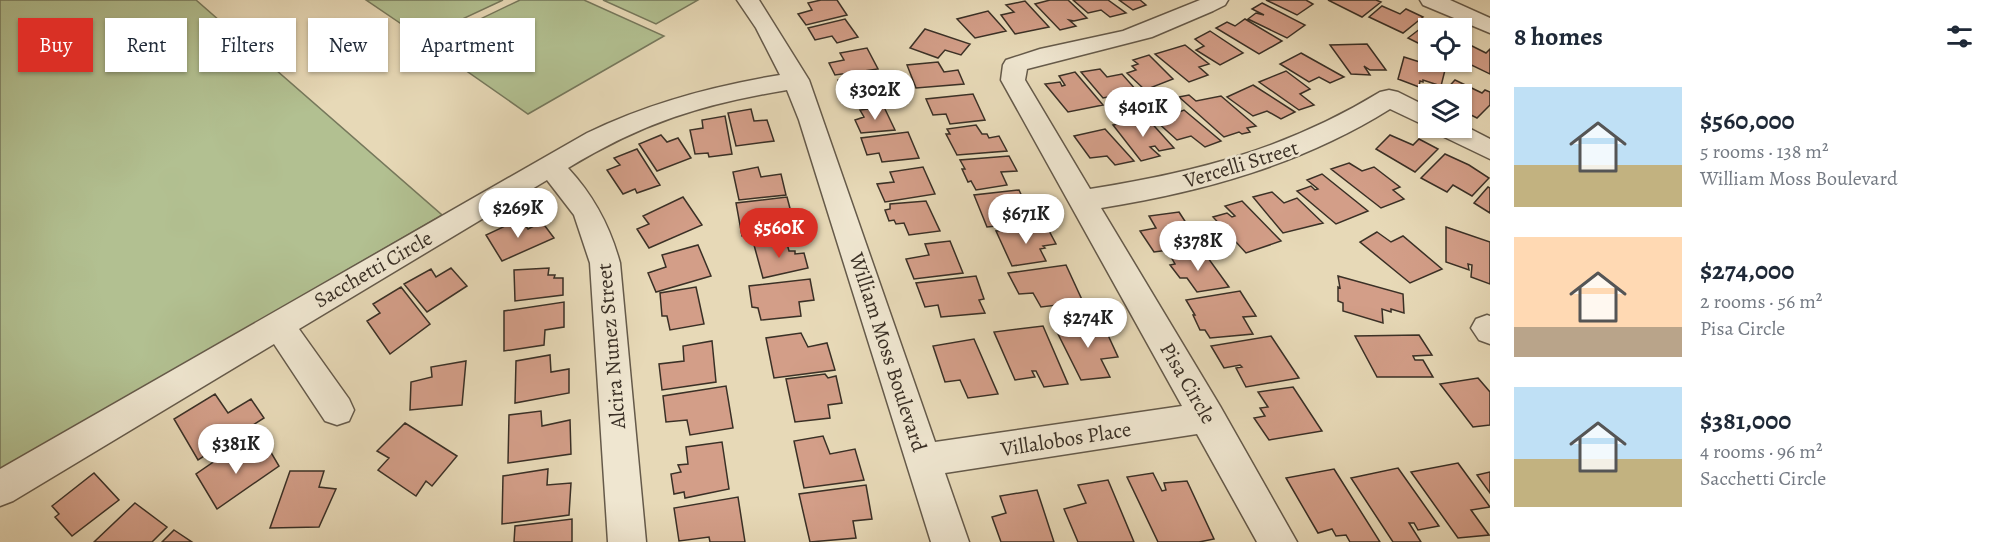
<!DOCTYPE html>
<meta charset="utf-8">
<style>
:root{--surface:#fff;--page:#f6f6f7;--text:#1f2937;--muted:#747a83;--accent:#d93025}
body{margin:0;font-family:Alegreya,serif;background:var(--page);color:var(--text);height:100vh;display:flex;flex-direction:column;font-size:22px;white-space:nowrap}
*{box-sizing:border-box;margin:0}
p{font-size:20px;color:var(--muted)}
.icon{flex:none;width:33px;height:33px;fill:none;stroke:currentColor;stroke-width:2;stroke-linecap:round;stroke-linejoin:round}
.map{position:relative;flex:1;overflow:hidden}
.side{display:flex;flex-direction:column;background:var(--surface);width:510px}
.side>*{flex:none}
.banner{position:absolute;left:18px;top:18px;width:570px;height:54px;display:flex;gap:12px}
.controls{position:absolute;left:1418px;top:18px;display:grid;gap:12px}
.controls a{display:grid;place-items:center;width:54px;height:54px;border-radius:0px;background:var(--surface);box-shadow:0 2px 4px #0004;font-size:30px}
.price{position:absolute;translate:-50% -51px;padding:0 14px;border-radius:21px;background:#fff;color:#222;font-size:20px;line-height:39px;filter:drop-shadow(0 2px 3px #0008)}
.price::after{content:'';position:absolute;left:50%;top:36px;width:18px;height:14px;margin-left:-9px;background:inherit;clip-path:polygon(0 0,100% 0,50% 100%)}
.price.active{background:var(--accent);color:#fff}
ul{padding:0;list-style:none}
li{display:flex;align-items:center;gap:18px;height:150px;padding:0 24px}
li span{display:grid;place-items:center;flex:none;width:168px;height:120px;border-radius:0px;color:#555}
li>.icon{margin-inline-start:auto}
span .icon{width:72px;height:72px;fill:#fffc;stroke-width:1}
li b{font-size:26px}
h2{display:flex;justify-content:space-between;align-items:center;height:72px;padding:0 24px;font-size:26px}
.pill{padding:0 21px;border-radius:0px;background:var(--surface);box-shadow:0 2px 4px #0004;font-size:21px;line-height:54px}
.pill.active{background:var(--accent);color:#fff}
main{display:flex;flex:1;min-height:0}
.map>svg:first-child{display:block}
.green{fill:#b2c091;stroke:#76785c;stroke-width:1.5}
.building{fill:#d39e88;stroke:#3a3026;stroke-width:1.5}
.lines{fill:none;stroke-linecap:round;stroke-linejoin:round}
.minor-casing{stroke:#655a4a;stroke-width:3}
.minor{fill:#efe6d0;fill-rule:evenodd}
.labels{text-anchor:middle;stroke-width:5;stroke-linejoin:round;paint-order:stroke}
.street-label{font-size:21px;fill:#3a3026;stroke:#efe6d0}
</style>
<main>
<div class="map">
<svg width="1490" height="542" viewBox="0 0 1490 542">
<rect width="100%" height="100%" fill="#e7d9b7"/>
<filter id="stains"><feTurbulence type="fractalNoise" baseFrequency=".00333" numOctaves="4"/><feColorMatrix values="0 0 0 0 .2 0 0 0 0 .09 0 0 0 0 .02 0 0 0 .5 -.17"/></filter>
<radialGradient id="worn" r=".72"><stop offset=".6" stop-color="#630" stop-opacity="0"/><stop offset="1" stop-color="#630" stop-opacity=".3"/></radialGradient>
<path class="green" d="M0 0H196L442 215 0 471Z
M366 0H503L422 38Z
M520 0H584L664 36 528 114 428 44Z
M603 0H698L656 24Z"/>
<path class="building" d="M821 0H837L847 15 806 25 798 14 812 10 808 3Z
M1050 0H1068L1087 18 1074 21 1069 20 1076 26 1060 30 1035 4Z
M1073 0H1108L1126 13 1110 17 1101 10 1088 13Z
M1119 0H1140L1146 5 1133 10Z
M1266 0H1306L1313 4 1297 15Z
M1328 0H1376L1381 2 1362 17Z
M1025 1 1049 27 1015 34 1001 15 1014 12 1006 5Z
M1262 3 1305 25 1287 38 1248 19 1256 13 1264 15 1252 9Z
M1382 6 1400 14 1406 9 1423 17 1403 33 1369 17Z
M988 11 1006 31 975 38 957 19Z
M845 19 858 37 837 43 832 36 815 40 808 28Z
M1245 19 1282 41 1259 54 1216 28 1227 22 1235 26Z
M1429 22 1444 28H1428V48L1408 38Z
M925 29 970 44 961 55 945 50 938 58 910 48Z
M1210 31 1243 53 1220 65 1196 50 1204 46 1195 39Z
M1367 44 1386 70H1370L1364 66 1370 75 1351 74 1330 45Z
M1468 44 1486 53 1490 49V74L1461 60V51Z
M1185 45 1209 64 1199 67 1208 75 1189 82 1155 54Z
M867 48 878 69 835 75 829 63 844 60 840 53Z
M1301 53 1344 77 1330 83 1319 77 1309 82 1280 64Z
M1149 55 1173 79 1145 90 1127 73 1136 70 1132 66 1138 64 1133 60Z
M1404 57 1445 70 1441 86 1423 80V82L1420 81 1419 87 1398 79Z
M938 62 944 72 958 70 964 84 916 88 907 65Z
M1100 69 1107 77 1122 74 1137 91 1103 98 1081 72Z
M885 71 892 94 858 99 854 92 843 93 838 80Z
M1286 71 1310 89 1300 94 1314 105 1299 110 1259 82Z
M1075 72 1103 105 1068 112 1045 84 1060 82 1062 86 1065 85 1059 76Z
M1455 80 1482 93 1485 90 1490 92V105L1477 118 1461 110V94L1444 92Z
M1253 85 1295 112 1281 119 1267 111 1253 116 1227 97Z
M973 94 985 120 950 124 946 114 933 115 926 99Z
M1189 95 1196 101 1221 96 1256 126 1247 128 1250 132 1242 134 1239 132 1224 137 1179 97Z
M884 107 895 130 861 133 855 120 864 117 860 110Z
M751 109 754 121 767 120 774 141 736 146 728 113Z
M1184 110 1221 141 1205 147 1191 136 1177 140 1156 121Z
M725 116 732 154 709 157 708 153 695 154 690 130 703 128 702 120Z
M1147 118 1174 148 1159 151 1155 146 1150 147 1160 156 1141 161 1113 125Z
M976 125 982 134H987L989 138 999 136 1007 151 957 155 946 134H950L947 129Z
M1105 129 1134 161 1115 165 1107 156 1090 158 1074 136Z
M908 132 919 158 882 162 879 153 867 155 861 138Z
M661 135 667 142 678 138 691 158 657 171 639 144Z
M1390 135 1413 145 1419 139 1438 149 1415 172 1376 149Z
M637 149 660 185 637 193 635 189 623 194 607 170 620 165 614 158Z
M1445 154 1469 165 1489 178 1472 196 1453 185 1447 192 1421 178Z
M1009 156 1017 171 1001 172 1007 185 976 190 971 181 968 182 962 169H965L960 160Z
M1349 163 1362 171 1374 167 1400 187 1393 190 1404 199 1381 208 1331 169Z
M758 167 761 177 781 174 786 195 739 200 733 172Z
M923 167 935 194 885 202 877 184 894 182 890 172Z
M1322 174 1368 211 1336 224 1297 191 1311 186 1315 190 1318 189 1307 180Z
M1488 187 1490 188V213L1474 203Z
M1019 190 1025 203 1019 204 1021 207 1036 206 1043 221 987 227 974 195Z
M1272 192 1284 203 1297 198 1323 223 1283 233 1253 197Z
M683 197 702 225 649 248 637 229 649 224 643 216Z
M787 197 792 216 775 219 778 230 742 236 736 203Z
M926 201 940 231 909 235 904 223 896 224 894 220 889 221 885 210 890 209V204Z
M1242 201 1281 241 1246 253 1213 217 1227 213 1232 217 1235 216 1225 206Z
M1179 212 1201 246 1154 252 1140 231 1156 228 1149 216Z
M520 219 528 229 542 222 554 238 502 261 486 235Z
M1047 227 1056 244 1043 246 1045 248 1040 249 1046 261 1012 266 996 231Z
M1446 227 1490 242V284L1471 277 1472 265 1468 264 1469 270 1446 262Z
M1377 232 1391 242 1403 236 1442 269 1410 283 1360 242Z
M786 240 789 251H795V254L804 253 808 268 763 278 754 245Z
M950 241 963 273 914 279 906 259 929 255 925 244Z
M698 245 711 276 656 292 648 273 666 267 662 255Z
M1203 251 1229 287 1197 292 1187 278H1180L1170 265 1175 264 1171 257Z
M1066 265 1083 302 1041 307 1033 293 1019 294 1008 273Z
M451 268 467 286 427 312 404 284 431 269 436 277Z
M549 268 548 275H555L554 278H563V295L515 301 514 270Z
M976 276 984 299 979 300 985 313 941 317 938 305 925 307 916 283Z
M1338 276 1403 294 1404 313 1391 309V312L1382 309 1383 323 1343 311V303L1338 301V287L1340 288Z
M810 279 814 300 799 302 801 316 761 320 758 308 752 307 749 286Z
M401 287 430 324 390 354 367 321 380 313 373 304Z
M696 287 704 324 670 330 667 316H662L660 293Z
M1240 291 1256 316 1243 317 1253 334 1210 338 1205 330H1200L1193 315H1195L1186 300Z
M564 302V327L545 330 544 345 504 351V311Z
M1102 322 1118 357 1101 359 1110 377 1081 380 1056 330Z
M1043 326 1068 384 1044 387 1036 371H1032L1035 377 1015 380 994 332Z
M801 333 808 347 827 343 835 370 774 378 766 338Z
M1419 335 1432 355 1413 356 1415 360H1423L1433 377H1377L1355 336Z
M1271 336 1299 378 1246 387 1236 368 1242 367 1240 365 1224 368 1211 346Z
M974 339 998 394 968 398 960 380 945 382 933 346Z
M712 341 716 382 662 390 659 364 684 361 683 346Z
M550 355 551 372 569 369V393L515 403 516 361Z
M466 361 462 405 410 410 411 382 432 377 431 367Z
M825 374 828 378 836 376 842 403 828 405 830 418 795 422 786 379Z
M1478 378 1490 392V425L1473 427 1440 384Z
M726 386 733 428 690 435 687 420 666 422 663 396Z
M1293 387 1322 431 1269 440 1254 418 1265 416 1260 408 1268 407 1258 392Z
M215 394 228 413 251 399 264 418 198 460 174 419Z
M541 411 542 426 570 420 571 454 508 463 509 415Z
M405 423 457 456 432 486 426 481 416 496 378 470 389 458 377 451Z
M823 436 830 454 855 449 864 480 804 488 794 441Z
M722 442 729 489 685 498 684 492 674 494 671 474 681 472 678 465 688 464 686 447Z
M266 444 279 466 217 509 196 474 228 452 237 463Z
M1458 463 1490 507 1471 510 1489 535 1458 538 1411 472Z
M1398 468 1439 526 1418 530 1414 523H1409L1421 542H1393L1351 478Z
M548 469 547 485 571 483 569 515 502 524 503 476Z
M1334 469 1380 542H1350L1346 535 1336 536 1332 529 1318 533 1286 478Z
M290 471H324L319 487 336 489 319 527 270 528Z
M1490 472V493L1477 475Z
M94 473 119 500 72 536 55 517 59 514 52 506Z
M1153 473 1162 491 1166 490 1164 483 1187 481 1214 539 1199 542H1158L1127 477Z
M1108 480 1134 542H1078L1064 509 1086 503 1078 485Z
M866 485 872 519 853 521 856 538 810 542 799 494Z
M1037 490 1054 542H1001L992 517 1006 513 1000 496Z
M738 497 745 542H710L709 537 679 541 674 508Z
M135 503 167 527 152 542H94Z
M572 519V542H514L515 526Z
M174 530 192 542H162Z"/>
<g class="lines">
<defs>
<path id="minor" d="M737 0H759L809 80 935 442 1182 406 1001 80 1003 65 1006 60 1040 49 1123 31 1200 0H1228L1225 5 1213 11 1152 37 1027 69 1025 80 1090 189C1198 172 1286 149 1380 92L1389 90 1398 92 1428 107V127L1390 109C1302 164 1203 192 1101 208L1220 406 1297 542H1257L1197 434 945 473 969 542H931L799 120 787 90C702 104 642 123 568 168 594 196 610 226 620 263L646 542H608L590 263 574 215 547 180 299 329 349 399 354 410 349 421 337 425 325 421 274 344 13 501 0 506V469L587 133C649 103 713 86 780 75L756 28Z
M1420 0H1450L1490 18V33L1423 5Z
M1461 124 1490 139V159L1438 134 1434 128H1461Z
M1487 315 1490 316V344L1479 340 1471 328 1476 319Z"/>
</defs>
<use href="#minor" class="minor-casing"/>
<use href="#minor" class="minor"/>
</g>
<g class="labels">
<g class="street-label">
<text transform="translate(1241 164) rotate(-17)" y="7">Vercelli Street</text>
<text transform="translate(373 269) rotate(-30)" y="7">Sacchetti Circle</text>
<text transform="translate(611 346) rotate(-95)" y="7">Alcira Nunez Street</text>
<text transform="translate(888 352) rotate(72)" y="7">William Moss Boulevard</text>
<text transform="translate(1188 383) rotate(60)" y="7">Pisa Circle</text>
<text transform="translate(1066 439) rotate(-9)" y="7">Villalobos Place</text>
</g>
</g>
<rect width="100%" height="100%" filter="url(#stains)"/>
<rect width="100%" height="100%" fill="url(#worn)"/>
</svg>
<div class="controls">
<a><svg class="icon" aria-label="locate" viewBox="0 0 24 24"><circle cx="12" cy="12" r="6"/><path d="M12 2v4M12 18v4M2 12h4M18 12h4"/></svg></a>
<a><svg class="icon" aria-label="layers" viewBox="0 0 24 24"><path d="M12 4l9 5-9 5-9-5zM3 14l9 5 9-5"/></svg></a>
</div>
<b class="price" style="left:875px;top:121px">$302K</b>
<b class="price" style="left:1143px;top:138px">$401K</b>
<b class="price" style="left:518px;top:239px">$269K</b>
<b class="price" style="left:1026px;top:245px">$671K</b>
<b class="price active" style="left:779px;top:259px">$560K</b>
<b class="price" style="left:1198px;top:272px">$378K</b>
<b class="price" style="left:1088px;top:349px">$274K</b>
<b class="price" style="left:236px;top:475px">$381K</b>
<div class="banner">
<a class="pill active">Buy</a>
<a class="pill">Rent</a>
<a class="pill">Filters</a>
<a class="pill">New</a>
<a class="pill">Apartment</a>
</div>
</div>
<section class="side">
<h2>8 homes<svg class="icon" aria-label="filters" viewBox="0 0 24 24"><path d="M4 7h16M4 17h16"/><circle cx="9" cy="7" r="2"/><circle cx="15" cy="17" r="2"/></svg></h2>
<ul>
<li><span style="background:linear-gradient(#bfe0f5 65%,#c2b280 0)"><svg class="icon" aria-label="home" viewBox="0 0 24 24"><path d="M3 11l9-7 9 7M6 9v11h12V9"/></svg></span><div><b>$560,000</b><p>5 rooms · 138 m²</p><p>William Moss Boulevard</p></div></li>
<li><span style="background:linear-gradient(#ffd9b3 75%,#b9a48a 0)"><svg class="icon" aria-label="home" viewBox="0 0 24 24"><path d="M3 11l9-7 9 7M6 9v11h12V9"/></svg></span><div><b>$274,000</b><p>2 rooms · 56 m²</p><p>Pisa Circle</p></div></li>
<li><span style="background:linear-gradient(#bfe0f5 60%,#c2b280 0)"><svg class="icon" aria-label="home" viewBox="0 0 24 24"><path d="M3 11l9-7 9 7M6 9v11h12V9"/></svg></span><div><b>$381,000</b><p>4 rooms · 96 m²</p><p>Sacchetti Circle</p></div></li>
</ul>
</section>
</main>
